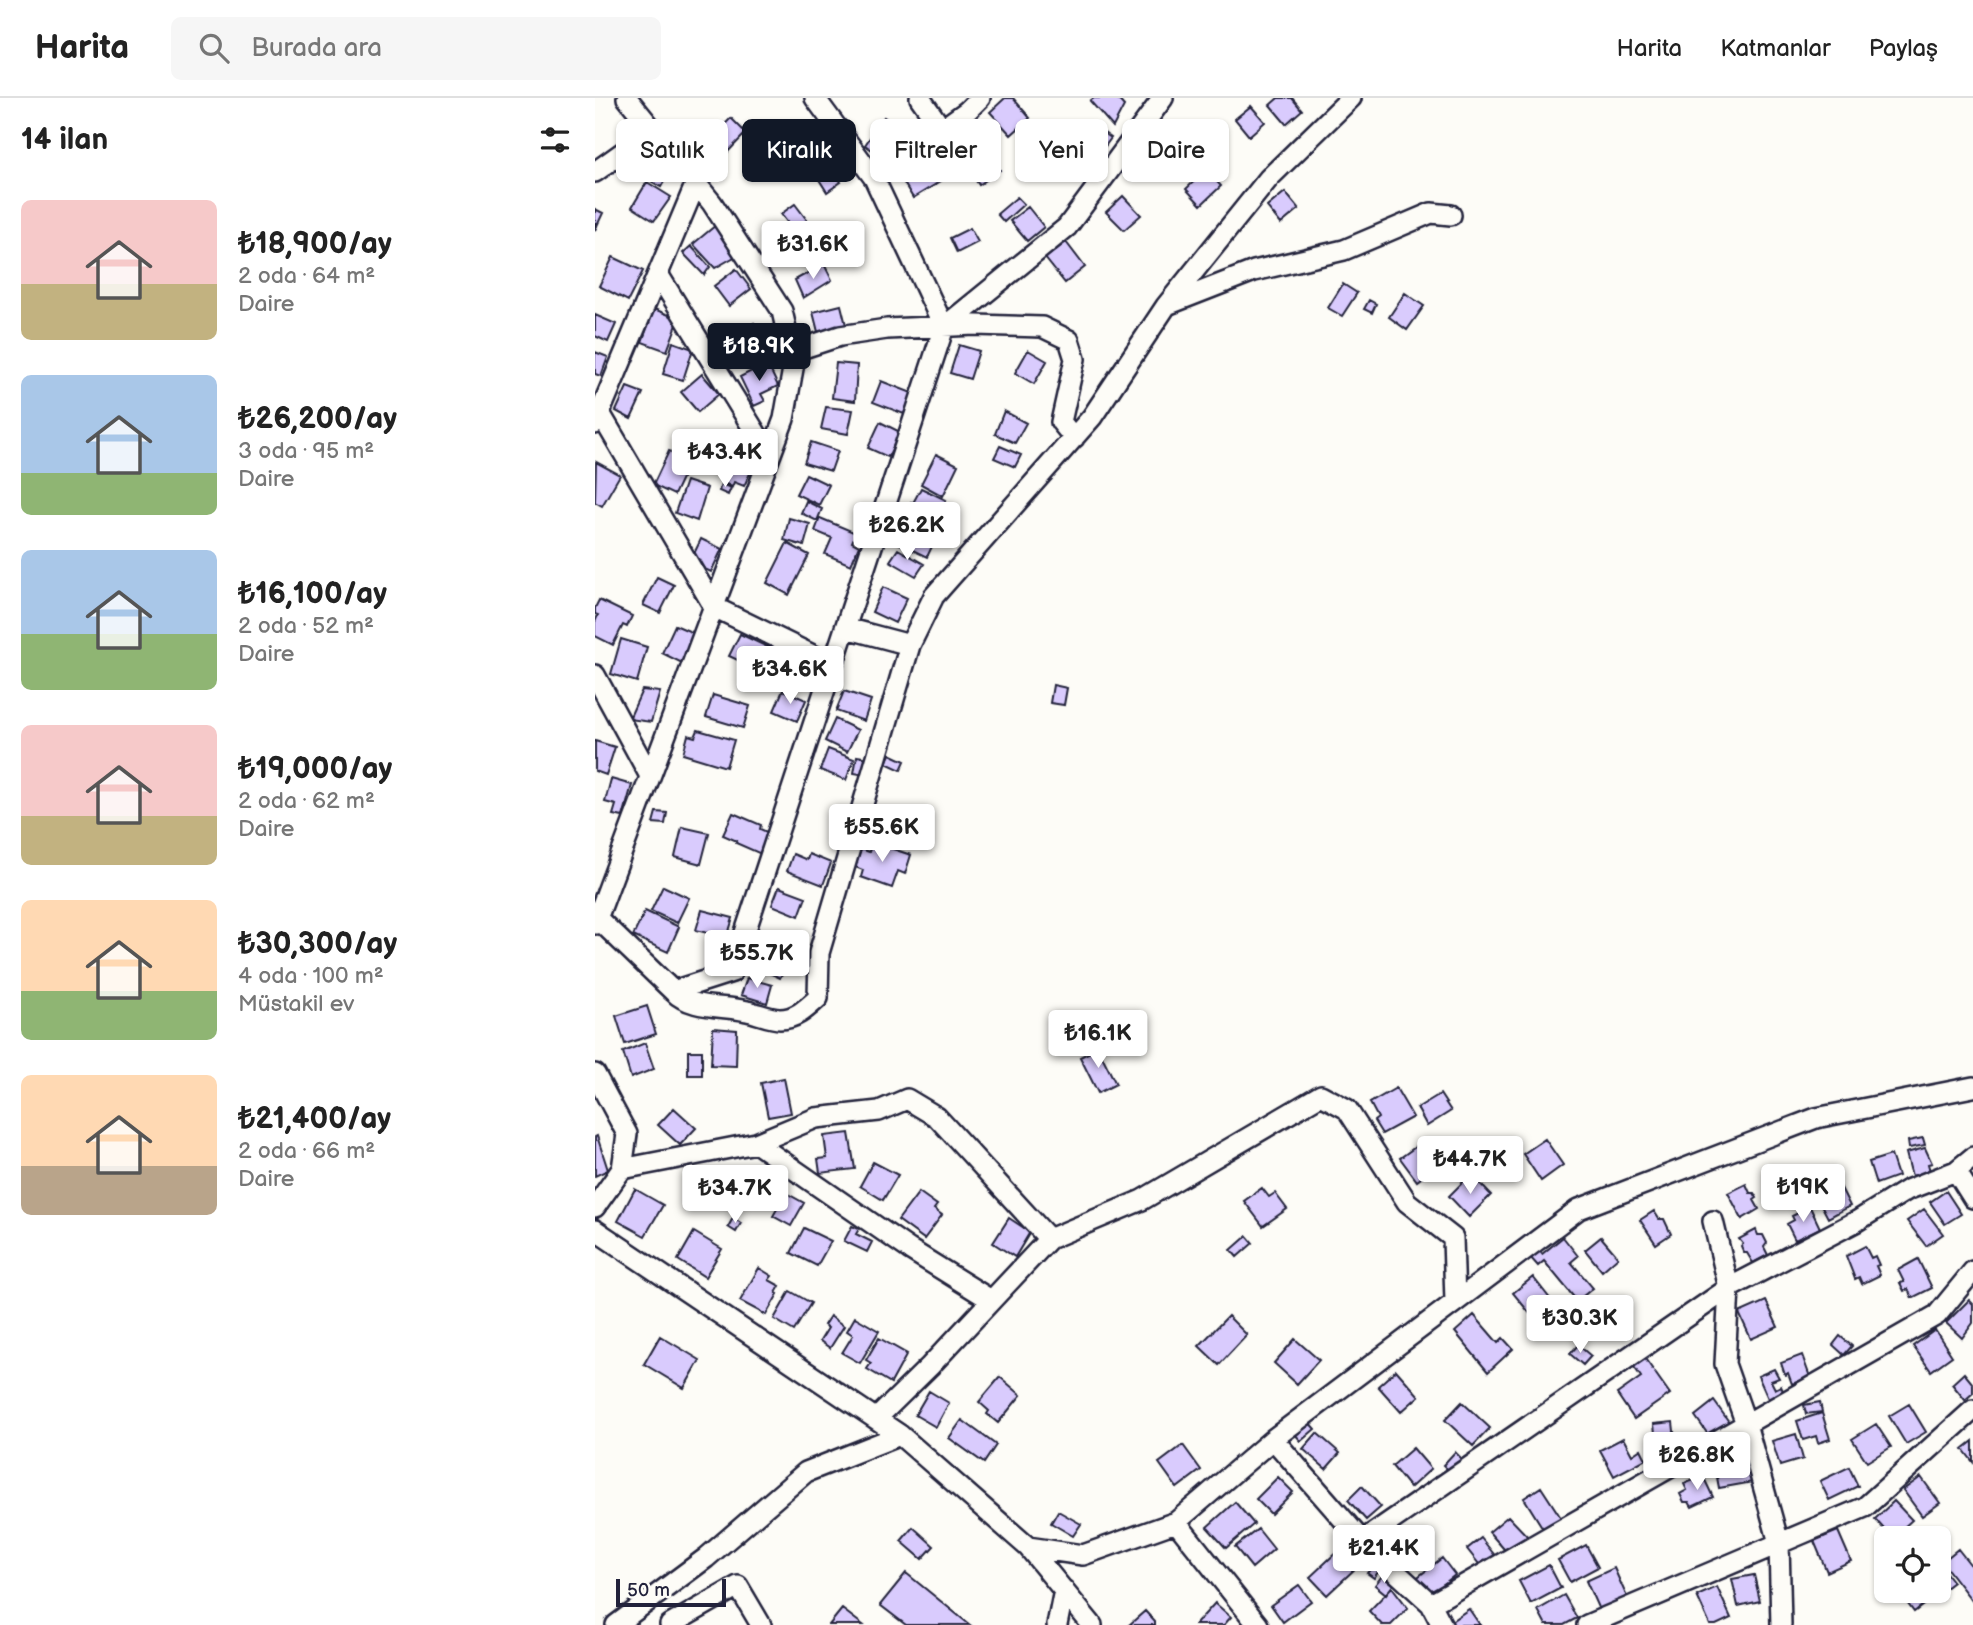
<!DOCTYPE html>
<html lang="tr">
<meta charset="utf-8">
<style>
:root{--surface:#fff;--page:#f6f6f6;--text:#222;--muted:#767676;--line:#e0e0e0;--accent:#111827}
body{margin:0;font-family:"Balsamiq Sans",sans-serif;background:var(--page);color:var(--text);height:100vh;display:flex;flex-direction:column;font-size:26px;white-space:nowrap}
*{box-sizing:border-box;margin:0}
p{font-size:23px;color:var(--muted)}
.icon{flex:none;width:38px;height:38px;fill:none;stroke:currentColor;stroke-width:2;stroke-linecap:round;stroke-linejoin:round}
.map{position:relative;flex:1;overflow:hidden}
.drawer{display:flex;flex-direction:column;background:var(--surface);width:595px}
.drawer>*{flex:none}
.top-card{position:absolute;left:21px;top:21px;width:665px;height:63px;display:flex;gap:14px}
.tools{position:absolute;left:1279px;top:1428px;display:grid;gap:14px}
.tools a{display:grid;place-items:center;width:77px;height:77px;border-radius:10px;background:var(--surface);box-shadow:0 2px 5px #0004;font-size:35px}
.scale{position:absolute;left:21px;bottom:18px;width:110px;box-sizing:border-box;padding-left:7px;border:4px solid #22223b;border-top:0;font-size:19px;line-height:24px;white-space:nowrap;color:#22223b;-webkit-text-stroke:5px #fdfcf7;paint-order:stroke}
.price{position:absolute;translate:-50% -60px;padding:0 16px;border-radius:7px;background:#fff;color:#222;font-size:23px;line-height:46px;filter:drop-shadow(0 2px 4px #0008)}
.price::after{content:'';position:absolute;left:50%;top:42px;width:21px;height:16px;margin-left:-10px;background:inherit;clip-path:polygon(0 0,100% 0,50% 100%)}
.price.selected{background:var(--accent);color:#fff}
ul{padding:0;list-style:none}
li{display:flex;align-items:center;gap:21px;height:175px;padding:0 21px}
li span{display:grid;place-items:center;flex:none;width:196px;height:140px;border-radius:10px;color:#555}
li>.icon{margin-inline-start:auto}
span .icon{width:84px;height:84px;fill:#fffc;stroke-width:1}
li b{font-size:30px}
h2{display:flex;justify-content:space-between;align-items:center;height:84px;padding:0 21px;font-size:30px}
.tag{padding:0 24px;border-radius:10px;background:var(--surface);box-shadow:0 2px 5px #0004;font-size:24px;line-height:63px}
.tag.selected{background:var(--accent);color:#fff}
header{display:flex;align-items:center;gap:42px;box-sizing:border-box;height:98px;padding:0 35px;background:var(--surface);border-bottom:2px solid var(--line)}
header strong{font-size:33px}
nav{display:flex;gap:38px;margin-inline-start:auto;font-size:24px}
.search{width:490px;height:63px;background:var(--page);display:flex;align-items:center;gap:18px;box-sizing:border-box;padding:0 24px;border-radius:10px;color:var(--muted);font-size:26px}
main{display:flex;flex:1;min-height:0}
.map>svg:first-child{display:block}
.building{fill:#d9cbfd;stroke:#22223b;stroke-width:2}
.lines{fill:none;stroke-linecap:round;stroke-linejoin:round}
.minor-casing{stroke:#22223b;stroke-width:24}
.minor{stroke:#fdfcf7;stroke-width:19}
</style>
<header>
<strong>Harita</strong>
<div class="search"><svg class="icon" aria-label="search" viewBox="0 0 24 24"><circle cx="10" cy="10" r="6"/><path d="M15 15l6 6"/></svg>Burada ara</div>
<nav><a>Harita</a><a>Katmanlar</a><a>Paylaş</a></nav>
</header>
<main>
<section class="drawer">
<h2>14 ilan<svg class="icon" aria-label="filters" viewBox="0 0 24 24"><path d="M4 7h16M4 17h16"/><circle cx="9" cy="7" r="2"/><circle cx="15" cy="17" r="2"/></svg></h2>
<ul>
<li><span style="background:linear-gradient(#f6c9c9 60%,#c2b280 0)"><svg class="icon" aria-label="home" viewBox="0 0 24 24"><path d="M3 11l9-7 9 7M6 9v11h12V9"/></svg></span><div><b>₺18,900/ay</b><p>2 oda · 64 m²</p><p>Daire</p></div></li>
<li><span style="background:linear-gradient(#a9c7e8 70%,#8fb573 0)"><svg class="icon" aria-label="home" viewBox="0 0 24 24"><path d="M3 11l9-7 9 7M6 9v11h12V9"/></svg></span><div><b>₺26,200/ay</b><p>3 oda · 95 m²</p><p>Daire</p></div></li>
<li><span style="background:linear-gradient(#a9c7e8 60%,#8fb573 0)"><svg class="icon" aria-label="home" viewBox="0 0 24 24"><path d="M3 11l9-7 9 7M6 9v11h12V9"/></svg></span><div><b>₺16,100/ay</b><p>2 oda · 52 m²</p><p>Daire</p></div></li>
<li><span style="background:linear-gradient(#f6c9c9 65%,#c2b280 0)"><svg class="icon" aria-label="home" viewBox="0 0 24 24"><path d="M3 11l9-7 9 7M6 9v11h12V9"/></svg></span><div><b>₺19,000/ay</b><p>2 oda · 62 m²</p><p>Daire</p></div></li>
<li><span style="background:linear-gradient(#ffd9b3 65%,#8fb573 0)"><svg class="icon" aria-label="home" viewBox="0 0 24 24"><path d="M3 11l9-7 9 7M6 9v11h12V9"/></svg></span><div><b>₺30,300/ay</b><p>4 oda · 100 m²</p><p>Müstakil ev</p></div></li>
<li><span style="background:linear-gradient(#ffd9b3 65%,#b9a48a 0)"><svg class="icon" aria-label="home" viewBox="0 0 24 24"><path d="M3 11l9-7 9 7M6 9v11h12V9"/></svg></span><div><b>₺21,400/ay</b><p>2 oda · 66 m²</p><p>Daire</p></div></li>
</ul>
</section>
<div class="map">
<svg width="1378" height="1527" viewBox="0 0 1378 1527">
<rect width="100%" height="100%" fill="#fdfcf7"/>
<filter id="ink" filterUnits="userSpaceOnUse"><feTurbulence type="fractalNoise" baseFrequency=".0143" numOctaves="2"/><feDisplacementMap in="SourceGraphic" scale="14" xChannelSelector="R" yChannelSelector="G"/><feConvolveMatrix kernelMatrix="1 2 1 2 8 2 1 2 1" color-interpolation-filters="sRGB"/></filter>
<g filter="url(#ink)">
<path class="building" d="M410 0H418L435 20 416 37 395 14Z
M499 0H522L529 8 518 29 495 3Z
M683 0H697L707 12 691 26 675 7Z
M656 8 670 24 654 38 640 21Z
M289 19 309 33 290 61 270 47Z
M136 20 151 35 126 61 111 46Z
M499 28 516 40 499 63 483 51Z
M571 30 589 51 563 72 546 52Z
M219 53 225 59 217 69 211 64Z
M392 53 405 72 384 87 371 68Z
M232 63 246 84 232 94 218 72Z
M334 63 346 83 318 100 306 80Z
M56 72 71 80 66 89 51 80Z
M611 72 626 88 606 107 591 91Z
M52 84 76 99 59 123 37 109Z
M690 94 704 111 686 126 672 109Z
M528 98 546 117 529 132 511 114Z
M422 99 429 106 409 124 402 116Z
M200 106 212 122 198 132 186 116Z
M433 109 449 129 432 143 415 123Z
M0 111 8 115 0 132Z
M121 127 141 158 120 170 98 146Z
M375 130 383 144 362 155 355 140Z
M471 144 490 169 470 185 450 160Z
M96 148 115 169 109 177 88 155Z
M18 159 48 173 33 203 4 188Z
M229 166 237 182 208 200 200 182Z
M141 171 156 191 134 208 119 188Z
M748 186 762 195 747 218 733 210Z
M810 195 829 208 812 232 794 219Z
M774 202 781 206 777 215 769 211Z
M246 207 251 227 223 234 218 214Z
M59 211 84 221 72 253 47 244Z
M0 217 21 226 13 244 0 238Z
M159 225 176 250 146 270 134 253 149 243 144 236Z
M78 244 98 251 88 282 68 276Z
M364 247 384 253 375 281 355 275Z
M433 252 452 263 439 286 420 275Z
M0 254 13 259 6 278 0 276Z
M172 265 183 288 166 296 170 303 159 308 145 279Z
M241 265 262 267 260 303 237 300Z
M107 276 124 296 103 314 86 294Z
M286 283 317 295 309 316 278 304Z
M32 289 48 295 36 321 21 313Z
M231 309 258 312 253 336 226 331Z
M409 313 431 325 420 345 400 336Z
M285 324 305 334 293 359 273 350Z
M216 344 243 353 236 373 209 365Z
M405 348 426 357 420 369 399 360Z
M74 353 95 363 79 397 58 387Z
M341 356 363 367 348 398 326 386Z
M140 358 159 367 149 388 139 384 137 389 128 384Z
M1 364 25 377 7 408 0 404Z
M211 376 234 387 224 407 201 396Z
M91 383 112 390 102 423 80 415Z
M126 386 136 390 133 397 124 393Z
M326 390 351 402 339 425 312 411 316 404 318 405Z
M211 403 227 411 222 423 206 415Z
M194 420 215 426 209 448 189 442Z
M225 420 261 435 257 444 264 448 256 467 230 456 237 440 220 433Z
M316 420 344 434 332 459 303 445Z
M106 441 127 451 116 474 95 464Z
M192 445 214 457 194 497 172 485Z
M303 451 329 466 321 478 295 463Z
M62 479 79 487 65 515 48 507Z
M288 489 312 500 300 525 277 514Z
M4 502 37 518 32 529 28 527 18 547 0 538V524L3 517 0 516V510Z
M80 527 101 536 87 565 67 555Z
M145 536 179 552 177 556 165 551 163 556 177 562 171 575 134 558Z
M26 541 52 549 42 584 16 576Z
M458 587 472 590 469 607 455 605Z
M47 592 65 594 56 624 34 621Z
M188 592 211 602 202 623 179 613Z
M249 593 276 602 269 623 241 613Z
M118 597 155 608 148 630 111 619Z
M240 621 263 632 252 654 230 643Z
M103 632 139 642 131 669 88 656 93 637 100 639Z
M0 643 20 649 11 677 0 673Z
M233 651 259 661 251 682 225 672Z
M295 656 310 663 306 672 291 665Z
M262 658 275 660 271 677 259 675Z
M16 681 37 687 28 719 18 717 21 707 10 704Z
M61 714 72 715 70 726 58 725Z
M138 715 166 727 165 731 174 735 166 756 141 745 142 743 128 737Z
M87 729 114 735 106 766 80 759Z
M277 744 316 757 310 776 303 773 297 790 266 779 268 772 260 769 266 751 274 754Z
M198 756 212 762 214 756 236 765 228 787 192 773Z
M68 788 94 800 82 825 56 813Z
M184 789 211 799 204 818 177 807Z
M107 812 138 820 132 840 101 832Z
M50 813 84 829 73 854 38 838Z
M169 847 195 860 185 880 159 868Z
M152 880 177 887 172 905 146 897Z
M52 908 61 936 30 946 21 918Z
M118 930 142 932 141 968 116 967Z
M50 945 59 971 36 980 28 954Z
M503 950 521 986 503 995 485 959Z
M93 953H107V977H93Z
M189 980 196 1015 173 1019 166 985Z
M801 990 818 1019 787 1036 779 1023 783 1020 775 1005Z
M845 996 856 1013 832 1028 822 1010Z
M79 1010 101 1030 85 1047 63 1027Z
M254 1035 260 1071 225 1075 223 1061 232 1060 229 1038Z
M2 1038 13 1072 0 1078V1039Z
M1328 1040 1330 1047 1314 1050 1313 1043Z
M950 1041 968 1067 946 1083 928 1056Z
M830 1042 846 1065 822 1083 805 1060Z
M1330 1050 1337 1065 1333 1066 1335 1073 1317 1078 1311 1055Z
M1296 1057 1303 1078 1281 1086 1274 1064Z
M278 1064 303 1077 288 1102 265 1088Z
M166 1067 192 1082 182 1100 156 1085Z
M876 1076 896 1097 874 1119 854 1098Z
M1151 1086 1155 1095H1159L1162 1100 1159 1102 1164 1111 1147 1121 1133 1095Z
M1245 1088 1255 1108 1233 1120 1222 1099Z
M667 1090 674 1099 680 1095 692 1111 668 1128 649 1103Z
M40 1091 68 1107 50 1138 23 1123Z
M1351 1093 1366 1116 1350 1126 1335 1104Z
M324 1094 342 1107 339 1111 347 1117 329 1141 303 1122Z
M191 1095 209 1105 196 1128 178 1118Z
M1215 1109 1225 1130 1200 1142 1192 1126 1199 1122 1197 1118Z
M1329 1111 1348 1136 1331 1148 1312 1123Z
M1059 1113 1064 1121H1069L1076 1136 1061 1146 1045 1122Z
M138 1120 146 1125 141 1134 133 1129Z
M414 1120 435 1134 420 1159 398 1145Z
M257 1128 264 1131 261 1136 277 1144 272 1154 249 1143Z
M209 1130 236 1143 222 1168 196 1155Z
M1161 1132 1163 1137H1168L1172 1145 1169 1149 1173 1157 1158 1165 1152 1155H1149L1146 1148 1148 1146 1144 1141Z
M99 1134 127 1151 110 1179 83 1162Z
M652 1138 658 1145 642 1159 636 1152Z
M968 1139 983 1158 976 1164 998 1190 982 1203 949 1163 943 1168 934 1158 943 1151 947 1156Z
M1006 1139 1023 1159 1007 1173 990 1152Z
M1270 1148 1276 1160 1280 1158 1284 1167 1281 1168 1285 1177 1267 1186 1264 1179 1260 1181 1251 1158Z
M1323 1161 1337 1190 1317 1200 1313 1191 1309 1193 1305 1185 1309 1184 1303 1172Z
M164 1170 177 1178 174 1182 185 1188 181 1195 183 1196 171 1217 145 1203Z
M938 1179 956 1202 937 1218 918 1195Z
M195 1193 216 1205 199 1233 179 1221Z
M1374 1202 1378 1206V1225L1367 1240 1351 1225Z
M1171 1203 1183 1229 1156 1241 1144 1215Z
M879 1217 903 1245 908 1240 918 1251 893 1274 860 1234Z
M235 1218 249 1228 235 1250 225 1243 233 1230 229 1227Z
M633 1218 652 1237 624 1267 604 1248Z
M260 1219 284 1233 265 1265 247 1255 258 1237 252 1233Z
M1340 1232 1357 1258 1336 1273 1318 1248Z
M65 1238 105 1262 89 1290 49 1266Z
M1245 1238 1257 1248 1249 1257 1238 1247Z
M284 1240 312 1256 296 1285 272 1271 276 1265 271 1262Z
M700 1241 724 1262 702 1286 679 1265Z
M983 1247 996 1258 988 1267 975 1256Z
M1046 1255 1075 1296 1039 1321 1022 1296 1046 1279 1035 1263Z
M1207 1257 1215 1279 1197 1286 1193 1275 1190 1277 1186 1265Z
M1179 1271 1184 1280 1176 1283 1180 1291 1186 1288 1191 1301 1175 1305 1163 1278Z
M801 1272 824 1298 806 1314 783 1288Z
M1369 1275 1378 1286V1295L1370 1302 1357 1286Z
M405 1279 426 1297 403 1325 392 1316 394 1313 384 1304Z
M334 1293 354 1305 341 1329 320 1317Z
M1119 1303 1137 1328 1117 1342 1100 1318Z
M867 1304 895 1330 878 1348 850 1322Z
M1225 1304 1227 1314 1211 1316 1209 1307Z
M1314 1306 1331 1334 1311 1346 1294 1318Z
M1227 1315 1235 1341 1223 1345 1221 1338 1208 1342 1202 1323Z
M367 1322 401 1347 389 1365 354 1340Z
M712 1322 720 1331 706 1343 699 1335Z
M1078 1324 1081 1351 1062 1353 1059 1326Z
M1281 1326 1296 1349 1272 1364 1257 1341Z
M722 1335 745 1355 731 1371 708 1351Z
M1201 1336 1208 1361 1185 1368 1177 1343Z
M1028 1340 1037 1357 1046 1351 1051 1361 1019 1378 1005 1352Z
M1378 1343V1364L1368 1351Z
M588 1347 606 1372 582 1390 564 1365Z
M818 1350 836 1371 815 1390 797 1368Z
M860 1354 868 1362 856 1375 848 1367Z
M1153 1357 1158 1384 1124 1390 1119 1363Z
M1254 1369 1263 1388 1234 1402 1225 1383Z
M1108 1378 1118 1399 1097 1409 1094 1404H1089L1085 1396 1092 1392 1089 1386Z
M683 1379 698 1394 676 1416 661 1401Z
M1326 1379 1345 1405 1327 1418 1308 1392Z
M767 1388 786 1409 771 1422 753 1402Z
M946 1389 970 1426 952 1437 929 1400Z
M1299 1403 1317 1422 1297 1440 1280 1421Z
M640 1404 659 1426 631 1450 612 1429Z
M463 1413 486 1426 478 1438 456 1425Z
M913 1418 936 1442 916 1459 894 1434Z
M318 1429 339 1448 327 1461 306 1443Z
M663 1431 679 1451 657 1470 640 1449Z
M1243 1433 1256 1463 1232 1474 1219 1443Z
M886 1440 902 1460 888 1471 872 1451Z
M991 1447 1003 1469 975 1484 963 1462Z
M745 1451 762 1469 732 1497 715 1479Z
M1363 1451 1378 1470V1504L1347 1464Z
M847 1460 860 1477 832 1499 819 1482Z
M1344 1466 1358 1484 1319 1514 1304 1494 1344 1493Z
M779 1467 785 1471 779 1480 772 1475Z
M954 1467 966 1490 936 1506 924 1483Z
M1019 1470 1032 1499 1004 1512 991 1483Z
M311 1475 375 1527H311L285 1507Z
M1159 1477 1165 1503 1143 1508 1137 1481Z
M787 1478 798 1487 791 1496 780 1487Z
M704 1487 716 1503 688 1524 676 1507Z
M797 1489 813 1510 796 1527H787L774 1513Z
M1122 1489 1136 1520 1121 1527H1115L1102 1498Z
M969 1497 982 1520 969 1527H951L943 1512Z
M620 1505 636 1519 629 1527H600Z
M247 1511 268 1527H234Z
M874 1511 885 1527H856L855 1524Z
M550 1513 560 1524V1527H534Z"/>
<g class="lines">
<defs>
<path id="minor" d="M220 0 279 80 349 229
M325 0 347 31
M0 74 59 32
M279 80 372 13 385 0
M63 176 175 358
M572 207 659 173 749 152 836 115 856 117
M196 254 245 238 292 231 380 227 447 229 474 242 480 261 466 324 479 340
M0 314 5 315 119 509 238 567
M0 326 101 85
M251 530 315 547
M0 577 55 678
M0 818 78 893 137 874 349 229 472 129 568 0
M0 826 189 321 199 265 187 213 117 105 32 0
M78 893C97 912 127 907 152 913 162 915 175 921 185 921 201 921 212 910 223 900L224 855 315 547 339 498 497 319 571 208 674 80 756 0
M0 976 32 1036 27 1071 0 1109
M161 1045 221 1020 284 1013 312 1001 342 1019 454 1141
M27 1071 161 1045 314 1151 396 1202
M1361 1073 1378 1059
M1118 1123 1134 1190 1130 1266 1151 1326 1184 1445 1186 1527
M0 1132 305 1337 433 1449 497 1527
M281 1321 335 1268 454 1141 547 1102 726 997 752 1011 812 1104 858 1140 860 1204
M678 1341 767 1443 836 1506 847 1527
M581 1424 663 1527
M767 1443 1134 1190 1262 1123 1312 1092 1361 1073 1378 1100
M433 1449 488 1457 581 1424 678 1341 984 1111 1221 1020 1378 989
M836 1506 1342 1217 1378 1173
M21 1527 111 1460 211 1374 305 1337
M75 1527 143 1488 166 1527
M462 1527 469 1492
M992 1527 1270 1409 1378 1312"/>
</defs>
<use href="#minor" class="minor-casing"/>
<use href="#minor" class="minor"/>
</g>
</g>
</svg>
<div class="tools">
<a><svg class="icon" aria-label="locate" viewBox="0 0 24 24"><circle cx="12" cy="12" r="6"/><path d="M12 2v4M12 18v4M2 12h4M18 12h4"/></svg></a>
</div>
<div class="scale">50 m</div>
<b class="price" style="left:218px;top:183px">₺31.6K</b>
<b class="price selected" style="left:164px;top:285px">₺18.9K</b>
<b class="price" style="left:130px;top:391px">₺43.4K</b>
<b class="price" style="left:312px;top:464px">₺26.2K</b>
<b class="price" style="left:195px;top:608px">₺34.6K</b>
<b class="price" style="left:287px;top:766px">₺55.6K</b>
<b class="price" style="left:162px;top:892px">₺55.7K</b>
<b class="price" style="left:503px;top:972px">₺16.1K</b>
<b class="price" style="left:875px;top:1098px">₺44.7K</b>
<b class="price" style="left:1208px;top:1126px">₺19K</b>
<b class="price" style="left:140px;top:1127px">₺34.7K</b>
<b class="price" style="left:985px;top:1257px">₺30.3K</b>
<b class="price" style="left:1102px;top:1394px">₺26.8K</b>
<b class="price" style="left:789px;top:1487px">₺21.4K</b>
<div class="top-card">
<a class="tag">Satılık</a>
<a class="tag selected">Kiralık</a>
<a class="tag">Filtreler</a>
<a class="tag">Yeni</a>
<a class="tag">Daire</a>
</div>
</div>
</main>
